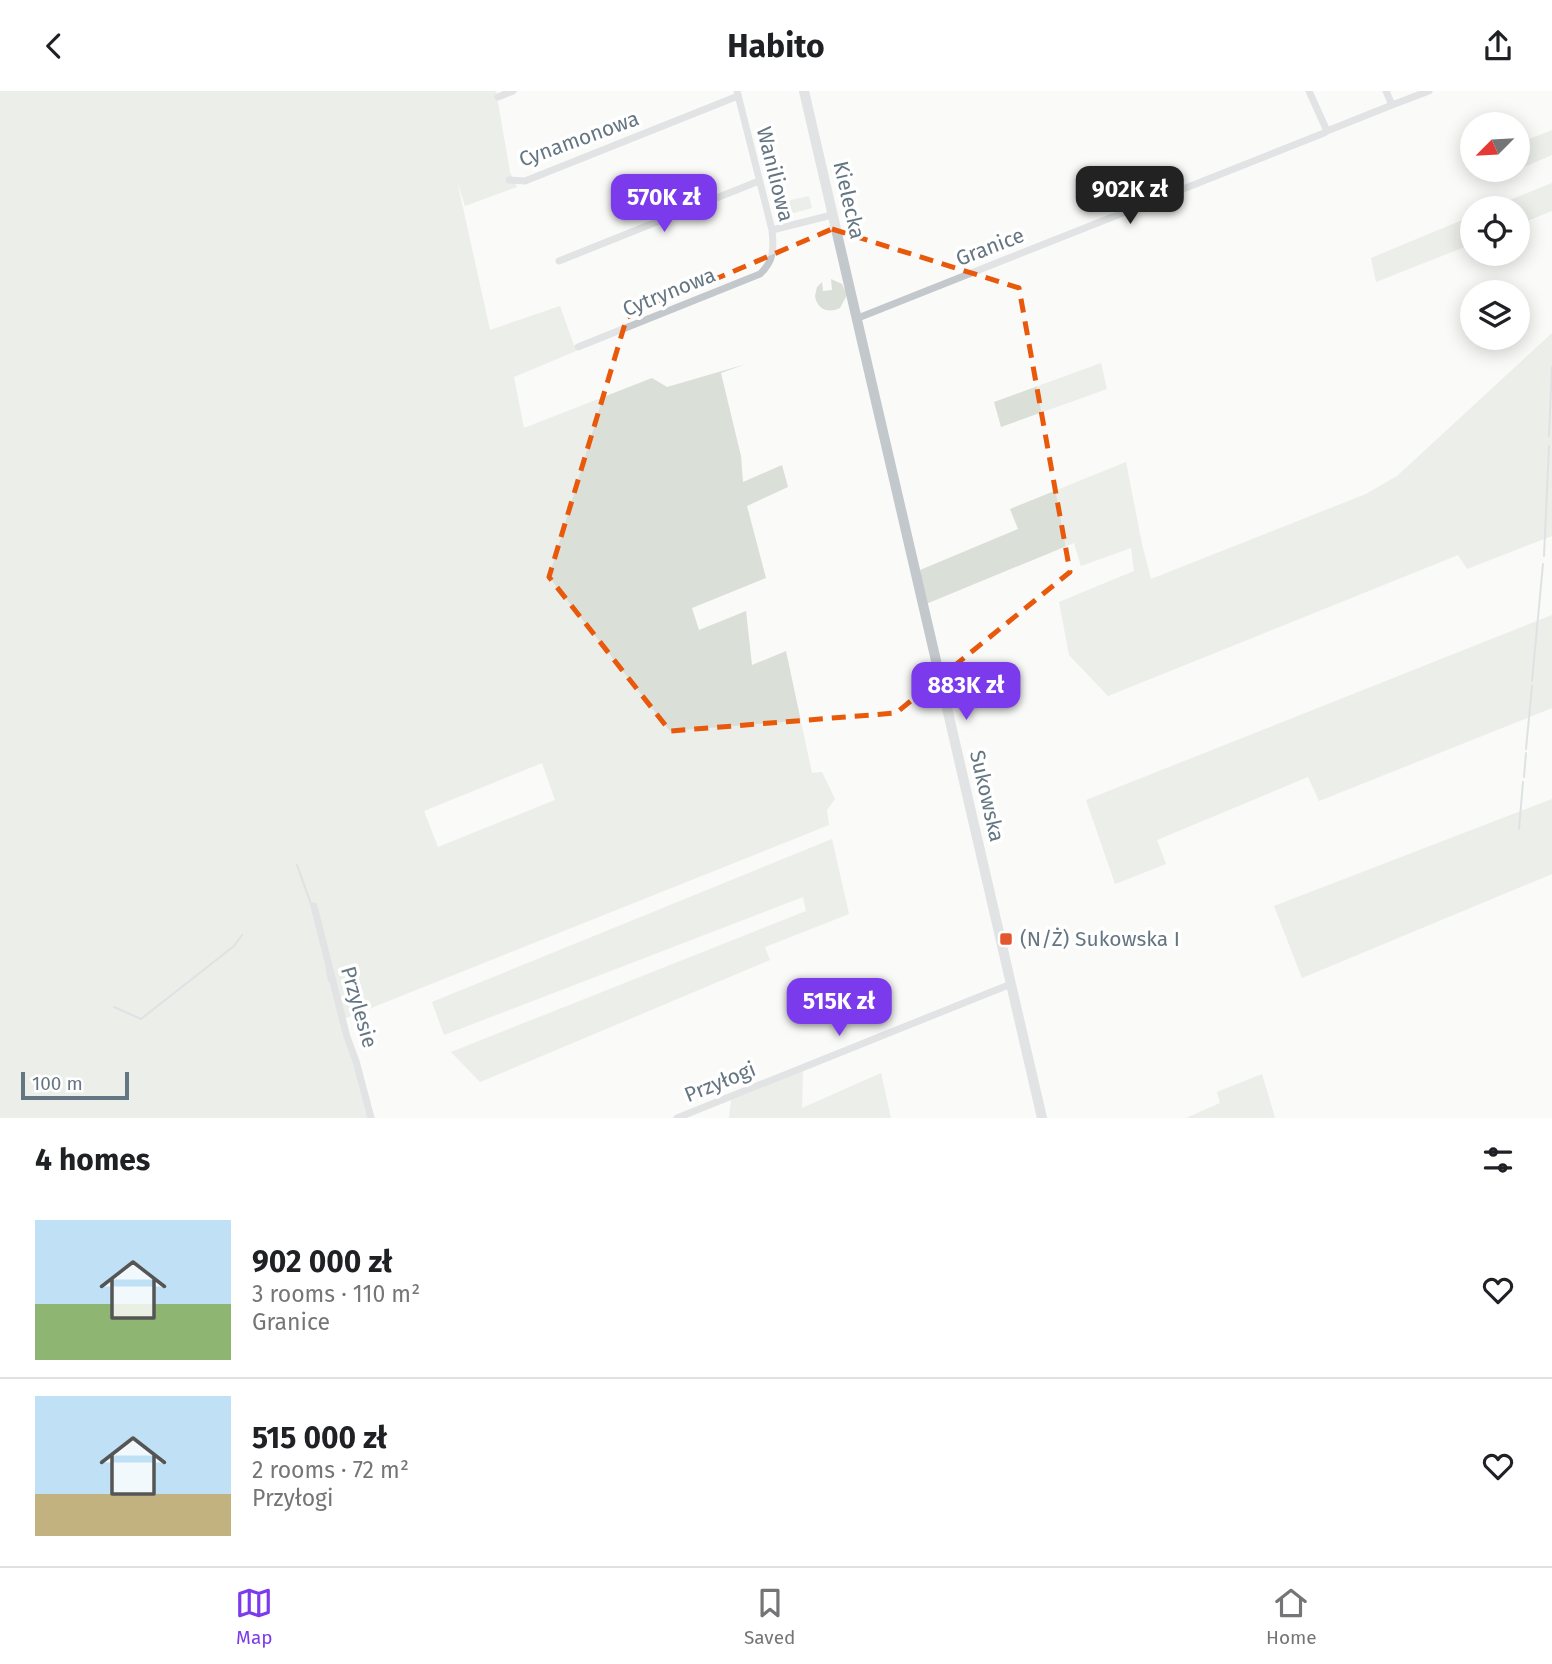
<!DOCTYPE html>
<meta charset="utf-8">
<style>
:root{--surface:#fff;--page:#f6f6f6;--text:#202124;--muted:#757577;--line:#e0e0e0;--accent:#7c3aed}
body{margin:0;font-family:"Fira Sans",sans-serif;background:var(--page);color:var(--text);height:100vh;display:flex;flex-direction:column;font-size:26px;white-space:nowrap}
*{box-sizing:border-box;margin:0}
p{font-size:23px;color:var(--muted)}
.icon{flex:none;width:38px;height:38px;fill:none;stroke:currentColor;stroke-width:2;stroke-linecap:round;stroke-linejoin:round}
.map{position:relative;height:1027px;overflow:hidden}
.details{display:flex;flex-direction:column;background:var(--surface);flex:1}
.details>*{flex:none}
.needle{width:46px;rotate:246deg}
.fabs{position:absolute;left:1460px;top:21px;display:grid;gap:14px}
.fabs a{display:grid;place-items:center;width:70px;height:70px;border-radius:50%;background:var(--surface);box-shadow:0 4px 18px #0003;font-size:35px}
.scale{position:absolute;left:21px;bottom:18px;width:108px;box-sizing:border-box;padding-left:7px;border:4px solid #657683;border-top:0;font-size:19px;line-height:24px;white-space:nowrap;color:#657683;-webkit-text-stroke:5px #fff;paint-order:stroke}
.price{position:absolute;translate:-50% -60px;padding:0 16px;border-radius:14px;background:var(--accent);color:#fff;font-size:23px;line-height:46px;filter:drop-shadow(0 2px 4px #0008)}
.price::after{content:'';position:absolute;left:50%;top:42px;width:21px;height:16px;margin-left:-10px;background:inherit;clip-path:polygon(0 0,100% 0,50% 100%)}
.price.active{background:#222;color:#fff}
ul{padding:0;list-style:none}
li{display:flex;align-items:center;gap:21px;height:175px;padding:0 35px}
li+li{border-top:2px solid var(--line)}
li span{display:grid;place-items:center;flex:none;width:196px;height:140px;border-radius:0px;color:#555}
li>.icon{margin-inline-start:auto}
span .icon{width:84px;height:84px;fill:#fffc;stroke-width:1}
li b{font-size:30px}
h2{display:flex;justify-content:space-between;align-items:center;height:84px;padding:0 35px;font-size:30px}
header{display:flex;justify-content:space-between;align-items:center;height:91px;padding:0 35px;background:var(--surface);font-size:32px;font-weight:700}
.dock{display:flex;justify-content:space-around;align-items:center;height:98px;border-top:2px solid var(--line);background:var(--surface);font-size:19px;color:var(--muted)}
.dock a{display:grid;justify-items:center;gap:4px}
.dock .active{color:var(--accent)}
.map>svg:first-child{display:block}
.green{fill:#dadfd7;fill-rule:evenodd}
.lines{fill:none;stroke-linecap:round;stroke-linejoin:round}
.stream{stroke:#bbc7cb;stroke-width:2}
.minor{stroke:#c3c8cc;stroke-width:7}
.tertiary{stroke:#c3c8cc;stroke-width:10}
.marked{fill:none;stroke:#e8590c;stroke-width:5;stroke-dasharray:14 9;stroke-linejoin:round}
.poi-dot{fill:#e4572e;stroke:#fff;stroke-width:2.5}
.labels{text-anchor:middle;stroke-width:7;stroke-linejoin:round;paint-order:stroke}
.street-label{font-size:21px;fill:#657683;stroke:#fff}
.poi-label{font-size:21px;fill:#657683;stroke:#fff;text-anchor:start}
</style>
<header><svg class="icon" aria-label="back" viewBox="0 0 24 24"><path d="M15 5l-7 7 7 7"/></svg>Habito<svg class="icon" aria-label="share" viewBox="0 0 24 24"><path d="M12 15V3M7 8l5-5 5 5M5 13v7h14v-7"/></svg></header>
<div class="map">
<svg width="1552" height="1027" viewBox="0 0 1552 1027">
<rect width="100%" height="100%" fill="#fafaf8"/>
<path class="green" d="M0 0H496L510 81 517 96 465 115 457 90 490 239 560 215 576 260 514 286 524 337 652 287 667 296 746 273 721 282 741 365 743 391 782 374 788 396 747 415 766 487 692 517 699 539 746 520 752 574 786 560 812 682 822 681 835 708 827 719 829 734 346 927H341L368 1027H0ZM542 672 555 709 438 756 424 720Z
M1552 39V64L1517 79V53Z
M1552 92V120L1517 134V117H1490Z
M809 105 812 117 790 123 787 110Z
M1472 125V153L1376 191 1371 167Z
M831 188 842 193 847 204 840 217C828 223 817 218 815 205L817 196 822 191 823 200 832 199Z
M1552 242V445L1467 478 1458 464 1108 605 1069 564 1059 511 1134 480 1131 457 1081 475 1074 452 926 513 920 479 1018 438 1010 418 1126 371 1142 453 1151 488 1366 403 1397 385Z
M1101 272 1107 298 1001 336 994 311Z
M1552 524V617L1319 710 1308 686 1157 749 1166 773 1115 793 1086 709Z
M1552 708V783L1302 887 1274 815Z
M832 748 849 823 765 856 770 869 480 991 451 961 806 820 803 806 444 944 432 911Z
M803 980 802 1017 881 982 891 1027H729L731 1009Z
M1262 983 1275 1027H1186L1220 1012 1217 1001Z"/>
<g class="lines">
<path class="stream" d="M1549 345 1552 276
M1544 465 1549 355
M1532 590 1543 473
M1526 658 1532 595
M1524 686 1526 662
M1519 738 1523 691
M297 774 312 816
M327 879 329 890
M114 916 141 928 234 855 242 844"/>
<path class="minor" d="M498 6 513 0
M1392 14 1429 0
M1327 40 1392 14 1386 0
M509 89 525 90 738 5
M772 139 832 124
M559 170 759 90
M858 227 1324 42 1327 40 1309 0
M578 256 760 183C774 170 774 158 772 139L737 0
M314 815 347 946 356 970 371 1027
M677 1027 1011 893"/>
<path class="tertiary" d="M804 0 1042 1027"/>
</g>
<path d="M0 0H1552V1027H0ZM832 138 1019 197 1070 481 896 622 670 640 549 486 627 226Z" fill="#fafaf8" fill-opacity=".55" fill-rule="evenodd"/>
<path class="marked" d="M832 138 1019 197 1070 481 896 622 670 640 549 486 627 226Z"/>
<rect class="poi-dot" x="999" y="841" width="14" height="14" rx="3.5"/>
<g class="labels">
<g class="street-label">
<text transform="translate(579 48) rotate(-20)" y="7">Cynamonowa</text>
<text transform="translate(775 83) rotate(76)" y="7">Waniliowa</text>
<text transform="translate(849 109) rotate(77)" y="7">Kielecka</text>
<text transform="translate(990 156) rotate(-21)" y="7">Granice</text>
<text transform="translate(669 201) rotate(-22)" y="7">Cytrynowa</text>
<text transform="translate(987 705) rotate(77)" y="7">Sukowska</text>
<text transform="translate(359 916) rotate(74)" y="7">Przylesie</text>
<text transform="translate(720 991) rotate(-22)" y="7">Przyłogi</text>
</g>
<g class="poi-label">
<text x="1020" y="855">(N/Ż) Sukowska I</text>
</g>
</g>
</svg>
<div class="fabs">
<a><svg class="needle" viewBox="-14 -14 28 28"><path d="M0-13l5 13h-10z" fill="#e53935"/><path d="M0 13l5-13h-10z" fill="#757577"/></svg></a>
<a><svg class="icon" aria-label="locate" viewBox="0 0 24 24"><circle cx="12" cy="12" r="6"/><path d="M12 2v4M12 18v4M2 12h4M18 12h4"/></svg></a>
<a><svg class="icon" aria-label="layers" viewBox="0 0 24 24"><path d="M12 4l9 5-9 5-9-5zM3 14l9 5 9-5"/></svg></a>
</div>
<div class="scale">100 m</div>
<b class="price active" style="left:1130px;top:135px">902K zł</b>
<b class="price" style="left:664px;top:143px">570K zł</b>
<b class="price" style="left:966px;top:631px">883K zł</b>
<b class="price" style="left:839px;top:947px">515K zł</b>
</div>
<section class="details">
<h2>4 homes<svg class="icon" aria-label="filters" viewBox="0 0 24 24"><path d="M4 7h16M4 17h16"/><circle cx="9" cy="7" r="2"/><circle cx="15" cy="17" r="2"/></svg></h2>
<ul>
<li><span style="background:linear-gradient(#bfe0f5 60%,#8fb573 0)"><svg class="icon" aria-label="home" viewBox="0 0 24 24"><path d="M3 11l9-7 9 7M6 9v11h12V9"/></svg></span><div><b>902 000 zł</b><p>3 rooms · 110 m²</p><p>Granice</p></div><svg class="icon" aria-label="heart" viewBox="0 0 24 24"><path d="M12 20l-8-8c-3-5 5-10 8-4 3-6 11-1 8 4z"/></svg></li>
<li><span style="background:linear-gradient(#bfe0f5 70%,#c2b280 0)"><svg class="icon" aria-label="home" viewBox="0 0 24 24"><path d="M3 11l9-7 9 7M6 9v11h12V9"/></svg></span><div><b>515 000 zł</b><p>2 rooms · 72 m²</p><p>Przyłogi</p></div><svg class="icon" aria-label="heart" viewBox="0 0 24 24"><path d="M12 20l-8-8c-3-5 5-10 8-4 3-6 11-1 8 4z"/></svg></li>
</ul>
</section>
<nav class="dock">
<a class="active"><svg class="icon" aria-label="map" viewBox="0 0 24 24"><path d="M3 6l6-2 6 2 6-2v14l-6 2-6-2-6 2zM9 4v14M15 6v14"/></svg>Map</a>
<a><svg class="icon" aria-label="saved" viewBox="0 0 24 24"><path d="M7 4h10v16l-5-4-5 4z"/></svg>Saved</a>
<a><svg class="icon" aria-label="home" viewBox="0 0 24 24"><path d="M3 11l9-7 9 7M6 9v11h12V9"/></svg>Home</a>
</nav>
